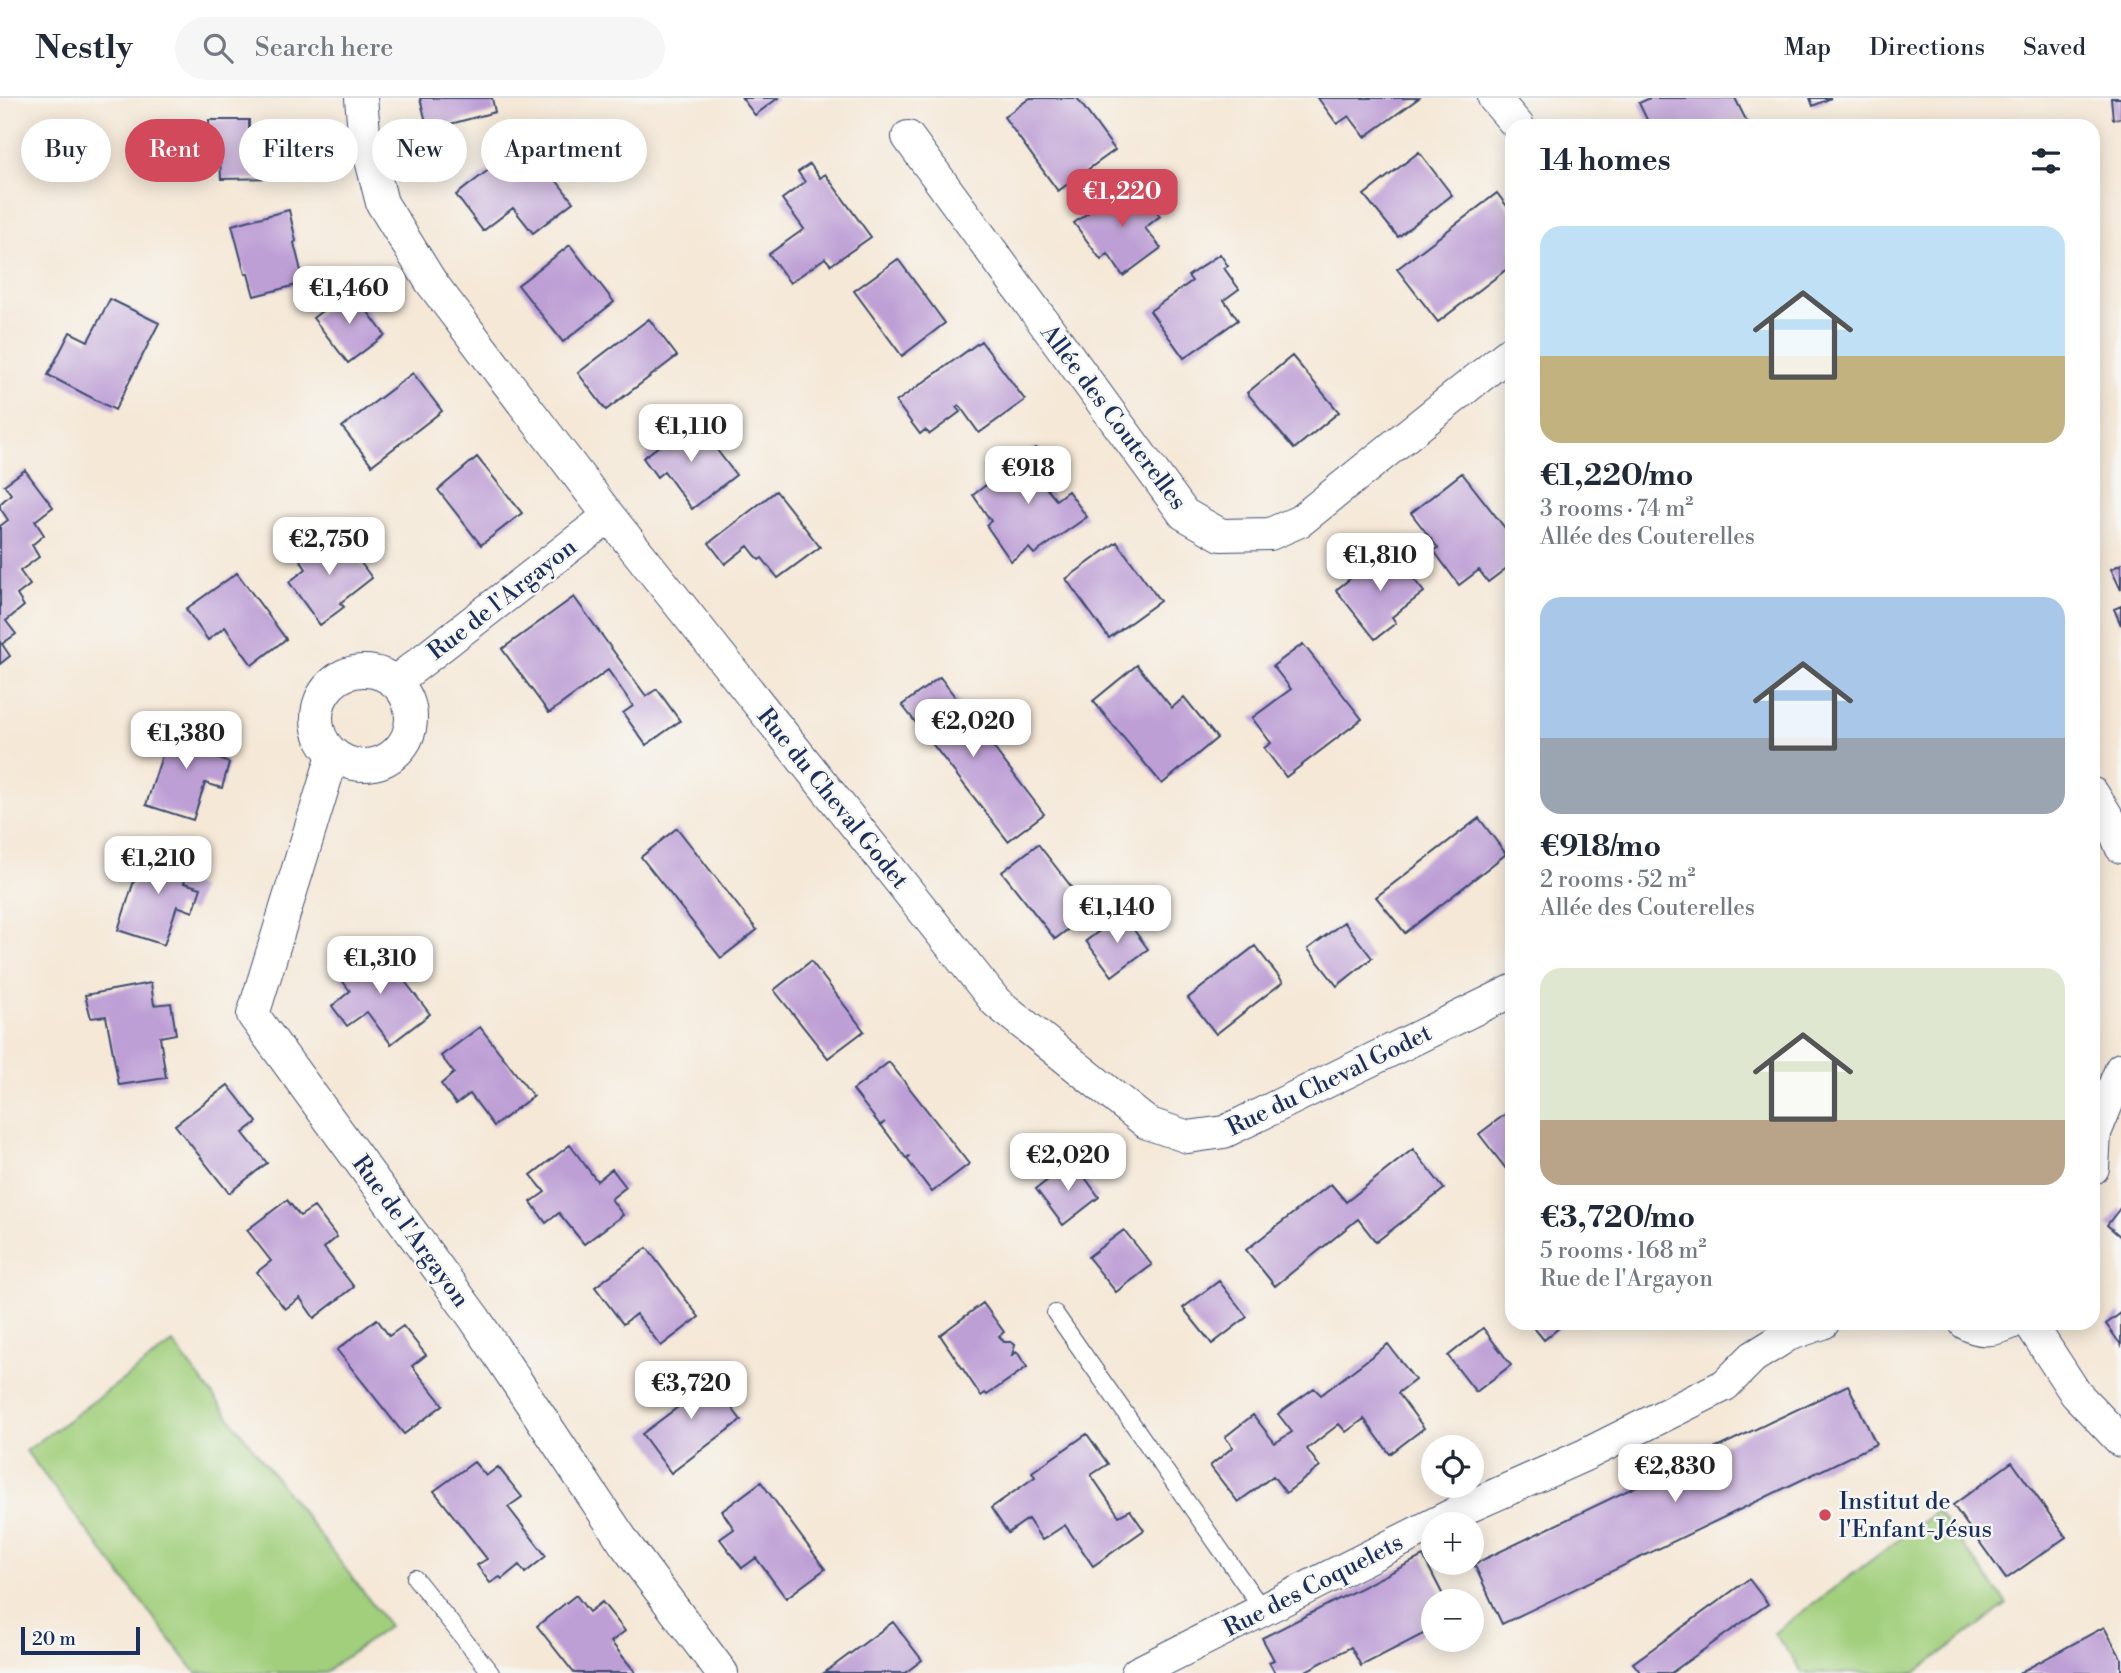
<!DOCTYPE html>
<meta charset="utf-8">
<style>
:root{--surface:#fff;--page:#f6f6f7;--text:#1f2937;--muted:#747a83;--line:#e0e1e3;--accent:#d1495b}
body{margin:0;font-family:"Libre Bodoni",serif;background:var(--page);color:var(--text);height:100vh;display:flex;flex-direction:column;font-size:26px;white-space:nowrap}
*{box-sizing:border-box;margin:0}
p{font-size:23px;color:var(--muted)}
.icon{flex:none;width:38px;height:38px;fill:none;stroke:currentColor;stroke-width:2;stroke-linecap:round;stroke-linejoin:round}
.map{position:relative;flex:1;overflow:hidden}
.drawer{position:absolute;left:1505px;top:21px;width:595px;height:1211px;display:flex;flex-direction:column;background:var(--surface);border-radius:21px;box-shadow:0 4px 18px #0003}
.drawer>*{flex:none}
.hud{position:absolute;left:21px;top:21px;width:665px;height:63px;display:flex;gap:14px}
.fabs{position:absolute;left:1421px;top:1337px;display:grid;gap:14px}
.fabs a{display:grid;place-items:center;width:63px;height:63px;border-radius:50%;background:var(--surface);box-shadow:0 4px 18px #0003;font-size:35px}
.scale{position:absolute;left:21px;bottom:18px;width:119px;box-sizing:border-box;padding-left:7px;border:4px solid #1b2f5e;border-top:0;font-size:19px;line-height:24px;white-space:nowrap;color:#1b2f5e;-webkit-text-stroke:5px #f6f6f2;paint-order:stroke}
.price{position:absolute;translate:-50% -60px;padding:0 16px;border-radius:14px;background:#fff;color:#222;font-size:23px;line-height:46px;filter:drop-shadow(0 2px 4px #0008)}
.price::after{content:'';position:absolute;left:50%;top:42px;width:21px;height:16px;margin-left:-10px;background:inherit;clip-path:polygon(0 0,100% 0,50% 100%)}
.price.on{background:var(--accent);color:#fff}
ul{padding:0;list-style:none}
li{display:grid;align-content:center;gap:14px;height:371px;padding:0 35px}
li span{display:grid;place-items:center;height:217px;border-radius:21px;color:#555}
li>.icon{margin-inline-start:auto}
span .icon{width:126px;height:126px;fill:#fffc;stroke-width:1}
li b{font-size:30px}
h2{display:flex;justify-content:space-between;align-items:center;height:84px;padding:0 35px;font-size:30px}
.pill{padding:0 24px;border-radius:32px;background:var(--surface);box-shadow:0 4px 18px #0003;font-size:24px;line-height:63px}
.pill.on{background:var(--accent);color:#fff}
header{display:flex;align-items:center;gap:42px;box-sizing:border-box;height:98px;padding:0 35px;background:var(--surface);border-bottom:2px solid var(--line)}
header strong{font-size:33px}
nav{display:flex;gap:38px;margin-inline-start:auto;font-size:24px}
.search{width:490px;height:63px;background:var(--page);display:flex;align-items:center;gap:18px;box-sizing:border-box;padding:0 24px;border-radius:38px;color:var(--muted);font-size:26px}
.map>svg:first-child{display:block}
.green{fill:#a1cf7c;stroke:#5e7f6d;stroke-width:2}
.building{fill:#bd9fd5}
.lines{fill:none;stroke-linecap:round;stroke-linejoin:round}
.lane-casing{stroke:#3c4b70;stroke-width:18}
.street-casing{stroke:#3c4b70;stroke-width:34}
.lane{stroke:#fff;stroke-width:16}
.street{stroke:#fff;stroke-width:32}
.poi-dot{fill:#d1495b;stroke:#f6f6f2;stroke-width:2.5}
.labels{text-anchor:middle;stroke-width:5;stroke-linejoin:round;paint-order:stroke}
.street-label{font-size:24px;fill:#1b2f5e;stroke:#f6f6f2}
.poi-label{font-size:24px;fill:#1b2f5e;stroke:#f6f6f2;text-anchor:start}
</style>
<header>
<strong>Nestly</strong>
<div class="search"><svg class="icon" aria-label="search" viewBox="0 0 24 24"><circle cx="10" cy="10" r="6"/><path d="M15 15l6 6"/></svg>Search here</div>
<nav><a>Map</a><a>Directions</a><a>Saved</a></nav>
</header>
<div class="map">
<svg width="2121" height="1575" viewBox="0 0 2121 1575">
<rect width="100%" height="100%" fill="#f6f6f2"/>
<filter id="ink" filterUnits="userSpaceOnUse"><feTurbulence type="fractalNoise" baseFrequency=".0143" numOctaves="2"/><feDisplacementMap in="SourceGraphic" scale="14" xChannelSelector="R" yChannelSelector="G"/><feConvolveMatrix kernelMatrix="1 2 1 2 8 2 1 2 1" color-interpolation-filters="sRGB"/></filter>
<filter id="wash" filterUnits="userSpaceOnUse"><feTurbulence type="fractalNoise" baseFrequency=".00686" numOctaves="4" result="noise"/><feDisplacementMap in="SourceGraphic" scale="28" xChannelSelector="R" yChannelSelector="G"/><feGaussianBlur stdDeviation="1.57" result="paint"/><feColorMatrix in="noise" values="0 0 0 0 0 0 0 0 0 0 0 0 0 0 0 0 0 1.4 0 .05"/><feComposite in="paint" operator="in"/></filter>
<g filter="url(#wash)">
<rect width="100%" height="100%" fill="#f5e8d7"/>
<path class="green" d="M173 1245 389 1528 324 1575H196L26 1353Z
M1937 1413 2007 1506 1915 1575H1803L1774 1535Z"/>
<g id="blocks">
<path class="building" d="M420 0H492L495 14 428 32Z
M742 0H778L755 17Z
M1030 0H1077L1115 52 1058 93 1004 19Z
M1318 0H1419L1365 39 1349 18 1337 26Z
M1650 0H1735L1748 26 1650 28 1639 5Z
M1810 0H1831L1813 8Z
M2111 0H2121V20L2113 21Z
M209 22H249V36L286 34 287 80 221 81 220 57 210 58Z
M526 43 573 104 533 135 513 110 483 133 456 97Z
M1419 54 1452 97 1398 139 1364 97Z
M810 66 820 80 825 76 871 139 831 167 825 160 790 185 769 156 804 131 782 101 805 84 798 74Z
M1134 84 1160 118 1145 130 1161 150 1123 178 1108 156 1101 162 1074 125 1119 92 1120 94Z
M1497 95 1512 115V167L1438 224 1397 171Z
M289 112 296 143 294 145 304 185 254 198 248 176H245L232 127Z
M570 147 614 204 563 244 518 187Z
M1220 156 1228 168 1224 170 1239 191 1224 202 1238 222 1184 260 1150 213 1192 183 1188 178Z
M898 161 945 225 902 258 854 193Z
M351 191 385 237 348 265 313 220Z
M110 201 159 225 115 312 48 277 70 234 88 243Z
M649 221 677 258 606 312 578 275Z
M981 243 1025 302 979 335 959 307 956 309 960 314 930 336 925 332 920 336 896 304Z
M1292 258 1339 314 1294 351 1247 295Z
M413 275 442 313 372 367 342 329Z
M694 322 736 377 692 411 664 373 657 379 643 360Z
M1035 350 1060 358 1056 374 1042 385 1056 402 1068 393 1087 419 1034 456 1029 450 1011 463 986 427 991 423 973 397Z
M477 359 522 415 481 447 438 392Z
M25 372 53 409 35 423 44 437 32 447 39 459 20 473 30 487 17 497 24 508 6 523 16 536 2 546 10 558 0 566V428L8 422 0 410V406L11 396 4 387Z
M1462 375 1512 439V466L1488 484 1479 472 1459 487 1434 453 1438 450 1411 415Z
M776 393 820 449 778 480 762 460 759 462 748 448 725 466 709 445Z
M336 431 372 480 340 505 344 509 320 527 289 484 306 471 298 459Z
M1117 444 1160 503 1109 540 1066 481Z
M1389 450 1424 494 1392 519 1396 525 1375 541 1336 492Z
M2121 466V492L2111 471Z
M237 475 286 541 252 567 225 529 208 542 186 511Z
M574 499 646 598 657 591 680 623 646 647 623 615 633 608 608 572 549 615 502 551Z
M2121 508V527L2114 511Z
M1303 546 1362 621 1286 679 1264 650 1271 645 1252 620 1291 591 1273 568Z
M1137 567 1172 610 1184 599 1217 640 1162 686 1093 603Z
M940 579 1044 716 1008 743 902 607Z
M173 624 220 639 214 659 229 665 222 690 205 685 193 722 146 707Z
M1479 720 1506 756 1405 835 1376 799Z
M677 730 757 832 721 860 641 759Z
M1038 746 1091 814 1055 841 1002 774Z
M145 749 192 764 184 785 201 790 193 814 177 808 164 847 118 832Z
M1122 816 1148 851 1112 878 1086 843Z
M1344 824 1372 860 1337 888 1308 851Z
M377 847 430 916 391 946 367 914 347 928 332 908 350 893 338 877Z
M1255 848 1283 884 1216 936 1188 900Z
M811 863 864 933 828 960 774 892Z
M151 885 154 907 171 905 176 936 160 939 166 980 119 987 106 918 91 920 85 897Z
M480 929 533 998 494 1028 470 996 456 1006 441 986 454 975 441 958Z
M889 964 969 1066 932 1094 907 1061 910 1058 906 1060 881 1027 885 1024 880 1027 853 992Z
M228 987 257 1024 243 1035 267 1065 229 1095 175 1027Z
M1512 1011V1068L1507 1072 1479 1036Z
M570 1047 597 1083 612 1071 626 1089 611 1101 623 1117 584 1146 559 1115 546 1125 531 1104 545 1094 531 1077Z
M1413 1051 1444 1091 1376 1144 1358 1121 1275 1188 1246 1152 1331 1086 1346 1104Z
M1073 1063 1099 1099 1063 1127 1036 1091Z
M287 1102 300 1118 314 1109 337 1139 324 1150 354 1189 314 1220 300 1200 285 1211 257 1174 271 1163 247 1132Z
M2121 1109V1139L2107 1127Z
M1124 1132 1152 1167 1116 1194 1088 1159Z
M647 1150 699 1219 661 1248 636 1216 623 1226 595 1189Z
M1219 1183 1247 1219 1212 1246 1183 1210Z
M983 1205 1004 1234 999 1238 1004 1244H1011L1015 1247 1012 1257 1017 1254 1027 1269 987 1297 985 1295 981 1298 940 1237Z
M2121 1215V1247L2106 1226Z
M377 1221 389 1238 403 1228 426 1257 412 1268 443 1307 404 1336 337 1252Z
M1530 1225H1565L1544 1242Z
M1483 1230 1511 1267 1476 1294 1448 1258Z
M1388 1246 1415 1282 1398 1295 1424 1330 1390 1356 1364 1321 1346 1334 1339 1326 1307 1351 1320 1369 1286 1395 1273 1378 1238 1404 1210 1368 1233 1349 1225 1339 1253 1317 1275 1345 1292 1334 1278 1316 1314 1290 1321 1297Z
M700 1268 741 1322 671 1375 642 1336 682 1306 671 1291Z
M1848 1287 1876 1346 1502 1526 1474 1466Z
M1087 1336 1108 1366 1091 1377 1119 1418 1130 1412 1144 1432 1093 1468 1065 1427 1042 1442 1028 1421 1008 1435 991 1410 1035 1379 1032 1374Z
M474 1364 486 1378 498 1369 522 1399 508 1409 546 1458 525 1475 519 1467 502 1481 500 1479 490 1485 477 1467 487 1461 434 1393Z
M2012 1364 2066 1439 2006 1481 1953 1407Z
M761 1384 825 1471 786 1500 756 1460 742 1470 720 1441 734 1431 722 1413Z
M1423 1458 1446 1503H1433V1509L1429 1511 1433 1520V1531L1361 1568 1351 1549 1302 1575H1275L1269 1564 1274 1562 1262 1540Z
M1749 1481 1768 1506 1671 1575H1641L1633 1565Z
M576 1497 589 1514 602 1504 625 1533 611 1544 636 1575H574L537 1528Z
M893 1524 922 1562 905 1575H824Z
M2104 1529 2121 1560V1575H2019Z"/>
</g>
</g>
<g filter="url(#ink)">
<use href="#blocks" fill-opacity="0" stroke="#3c4b70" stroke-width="2"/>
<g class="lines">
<defs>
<path id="lane" d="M1055 1215 1263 1512
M415 1480 491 1575"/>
<path id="street" d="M361 0 364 34 382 105 431 184 609 418 996 904 1147 1025 1188 1039 1224 1034 1512 893
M1494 0 1518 28
M908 39 1184 416 1221 437 1270 436 1300 423 1512 253
M317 620a47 47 0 1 1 94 0a47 47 0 1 1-94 0Z
M395 584 609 418
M333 657 253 917 475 1221 625 1446 722 1575
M2093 696 2112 726 2121 749
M2093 1070 2095 1035 2121 971
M1965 1225C1981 1235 1995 1232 2011 1225
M2030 1225 2076 1296 2121 1343
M1137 1575 1468 1409 1585 1357 1725 1287 1753 1259 1774 1246 1788 1237 1823 1225"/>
</defs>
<use href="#lane" class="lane-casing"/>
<use href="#street" class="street-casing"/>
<use href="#lane" class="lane"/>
<use href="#street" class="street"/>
</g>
</g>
<circle class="poi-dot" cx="1825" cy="1417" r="7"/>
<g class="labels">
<g class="street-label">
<text transform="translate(1114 319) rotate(53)" y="8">Allée des Couterelles</text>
<text transform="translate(502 501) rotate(-38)" y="8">Rue de l'Argayon</text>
<text transform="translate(833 700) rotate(51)" y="8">Rue du Cheval Godet</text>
<text transform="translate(1329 982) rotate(-26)" y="8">Rue du Cheval Godet</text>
<text transform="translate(411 1133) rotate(54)" y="8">Rue de l'Argayon</text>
<text transform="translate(1313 1487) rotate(-27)" y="8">Rue des Coquelets</text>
</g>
<g class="poi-label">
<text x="1839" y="1411">Institut de<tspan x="1839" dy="28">l'Enfant-Jésus</tspan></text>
</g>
</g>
</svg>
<div class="fabs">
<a><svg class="icon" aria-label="locate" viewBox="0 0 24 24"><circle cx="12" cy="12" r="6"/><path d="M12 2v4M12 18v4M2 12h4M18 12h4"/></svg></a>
<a>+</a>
<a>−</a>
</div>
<div class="scale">20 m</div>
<b class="price on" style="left:1122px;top:131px">€1,220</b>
<b class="price" style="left:349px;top:228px">€1,460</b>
<b class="price" style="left:691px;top:366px">€1,110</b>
<b class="price" style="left:1028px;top:408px">€918</b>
<b class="price" style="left:329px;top:479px">€2,750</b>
<b class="price" style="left:1380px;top:495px">€1,810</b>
<b class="price" style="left:973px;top:661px">€2,020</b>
<b class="price" style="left:186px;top:673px">€1,380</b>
<b class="price" style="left:158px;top:798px">€1,210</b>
<b class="price" style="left:1117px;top:847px">€1,140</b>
<b class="price" style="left:380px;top:898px">€1,310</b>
<b class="price" style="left:1068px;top:1095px">€2,020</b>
<b class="price" style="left:691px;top:1323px">€3,720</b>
<b class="price" style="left:1675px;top:1406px">€2,830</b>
<div class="hud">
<a class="pill">Buy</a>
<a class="pill on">Rent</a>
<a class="pill">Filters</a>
<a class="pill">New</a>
<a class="pill">Apartment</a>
</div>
<section class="drawer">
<h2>14 homes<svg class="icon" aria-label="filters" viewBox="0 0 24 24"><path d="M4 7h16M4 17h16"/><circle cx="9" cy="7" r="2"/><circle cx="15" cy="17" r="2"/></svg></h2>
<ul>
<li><span style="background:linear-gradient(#bfe0f5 60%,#c2b280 0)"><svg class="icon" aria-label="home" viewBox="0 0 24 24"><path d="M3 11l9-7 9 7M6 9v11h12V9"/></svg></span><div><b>€1,220/mo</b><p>3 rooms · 74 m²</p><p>Allée des Couterelles</p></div></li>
<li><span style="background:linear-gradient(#a9c7e8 65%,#9aa5b1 0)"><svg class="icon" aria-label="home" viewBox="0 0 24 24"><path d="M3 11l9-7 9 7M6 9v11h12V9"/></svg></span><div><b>€918/mo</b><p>2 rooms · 52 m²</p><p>Allée des Couterelles</p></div></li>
<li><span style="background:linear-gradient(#dfe7d0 70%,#b9a48a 0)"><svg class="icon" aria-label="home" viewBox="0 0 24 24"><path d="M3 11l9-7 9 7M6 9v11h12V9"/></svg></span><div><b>€3,720/mo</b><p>5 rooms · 168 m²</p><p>Rue de l'Argayon</p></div></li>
</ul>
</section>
</div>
